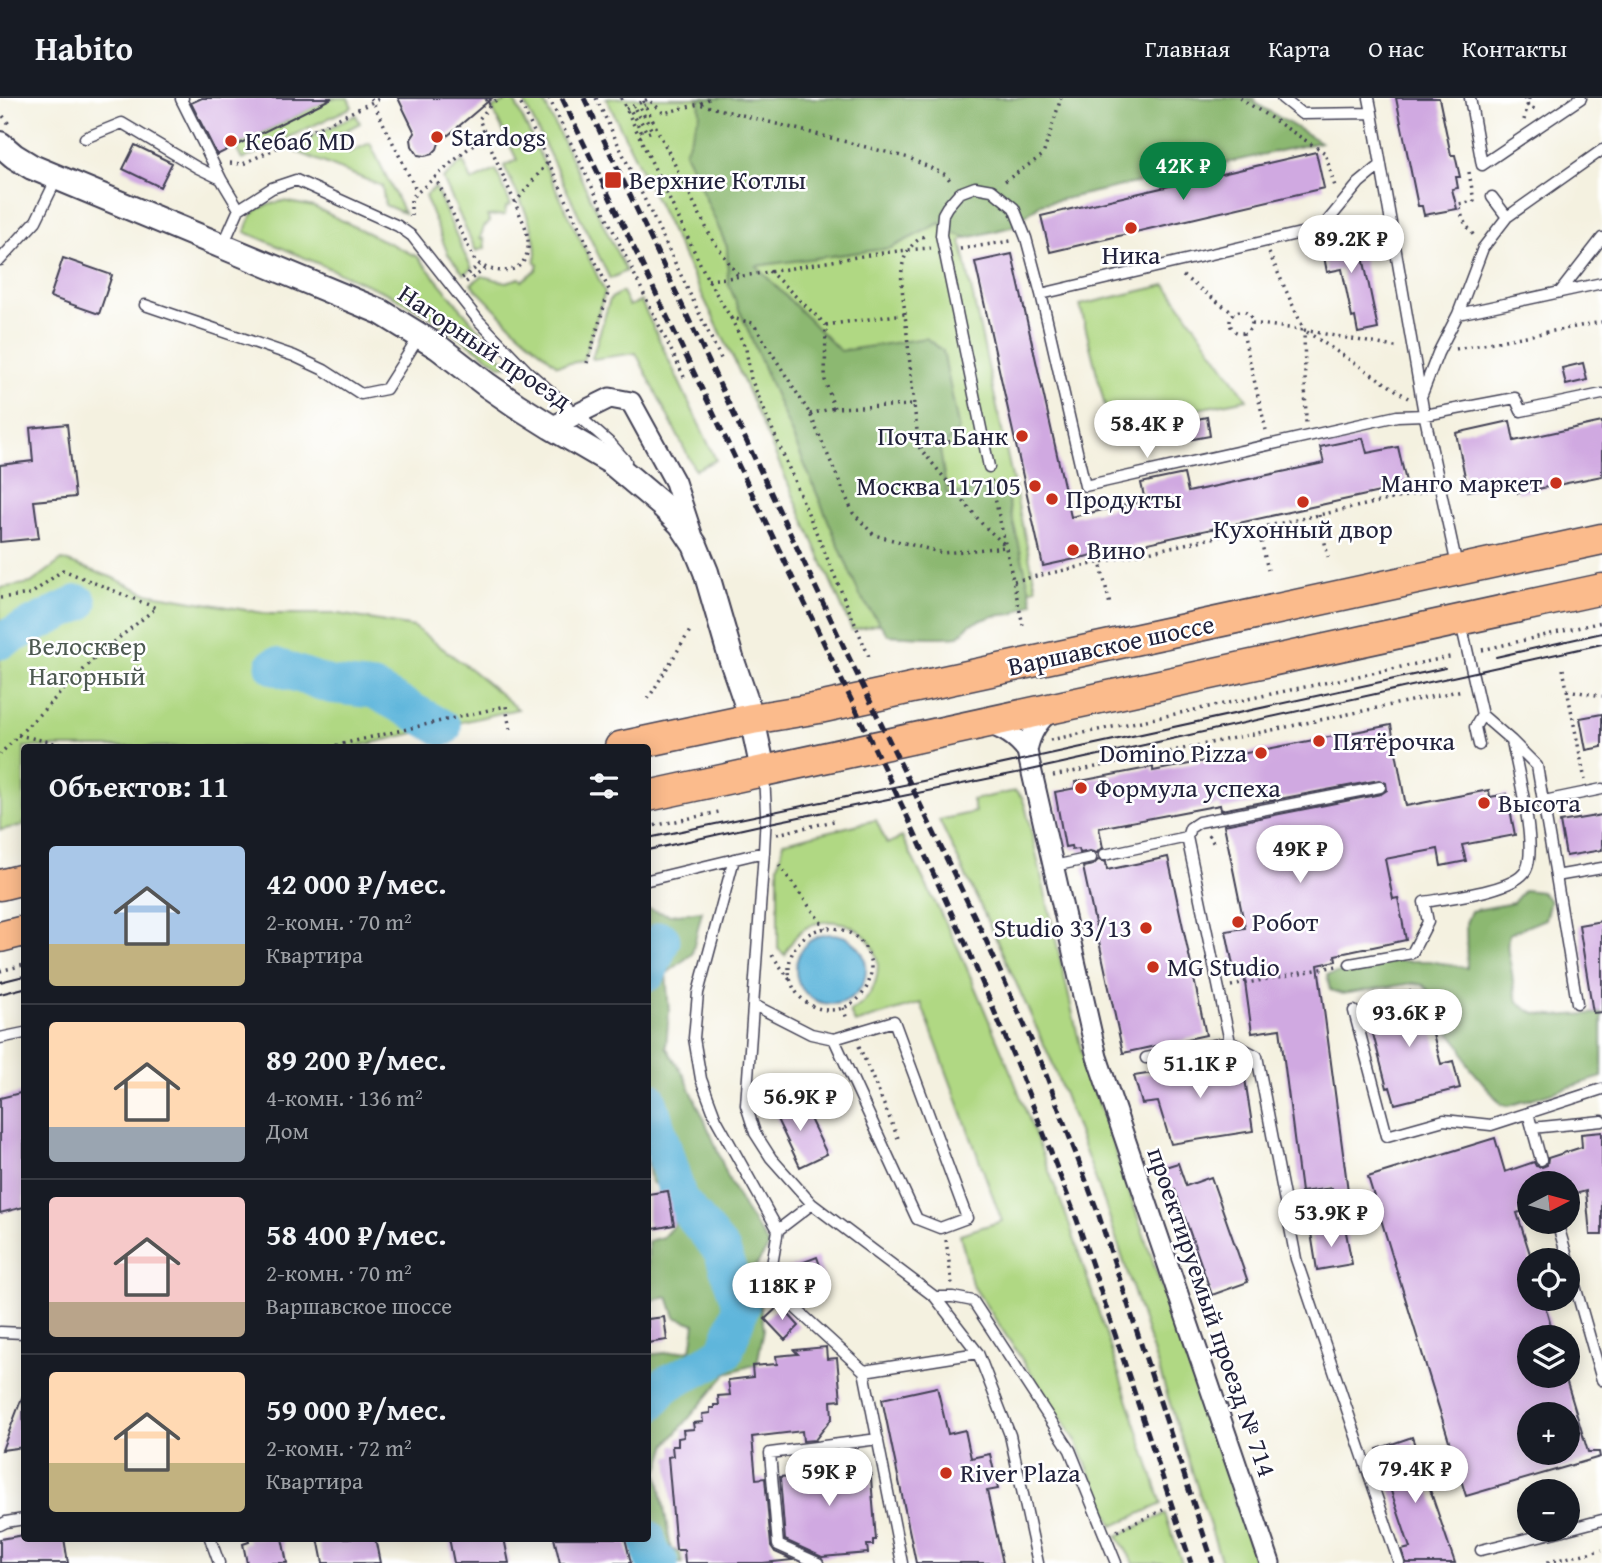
<!DOCTYPE html>
<html lang="ru">
<meta charset="utf-8">
<style>
:root{--surface:#171b24;--page:#20242c;--text:#f1f3f6;--muted:#9ea1a6;--line:#363941;--accent:#0b8043}
body{margin:0;font-family:"Gentium Book Plus",serif;background:var(--page);color:var(--text);height:100vh;display:flex;flex-direction:column;font-size:26px;white-space:nowrap}
*{box-sizing:border-box;margin:0}
p{font-size:23px;color:var(--muted)}
.icon{flex:none;width:38px;height:38px;fill:none;stroke:currentColor;stroke-width:2;stroke-linecap:round;stroke-linejoin:round}
.map{position:relative;flex:1;overflow:hidden}
.panel{position:absolute;left:21px;top:646px;width:630px;height:798px;display:flex;flex-direction:column;background:var(--surface);border-radius:7px;box-shadow:0 4px 18px #0003}
.panel>*{flex:none}
.needle{width:46px;rotate:84deg}
.controls{position:absolute;left:1517px;top:1073px;display:grid;gap:14px}
.controls a{display:grid;place-items:center;width:63px;height:63px;border-radius:50%;background:var(--surface);box-shadow:0 4px 18px #0003;font-size:35px}
.price{position:absolute;translate:-50% -60px;padding:0 16px;border-radius:24px;background:#fff;color:#222;font-size:23px;line-height:46px;filter:drop-shadow(0 2px 4px #0008)}
.price::after{content:'';position:absolute;left:50%;top:42px;width:21px;height:16px;margin-left:-10px;background:inherit;clip-path:polygon(0 0,100% 0,50% 100%)}
.price.on{background:var(--accent);color:#fff}
ul{padding:0;list-style:none}
li{display:flex;align-items:center;gap:21px;height:175px;padding:0 28px}
li+li{border-top:2px solid var(--line)}
li span{display:grid;place-items:center;flex:none;width:196px;height:140px;border-radius:7px;color:#555}
li>.icon{margin-inline-start:auto}
span .icon{width:84px;height:84px;fill:#fffc;stroke-width:1}
li b{font-size:30px}
h2{display:flex;justify-content:space-between;align-items:center;height:84px;padding:0 28px;font-size:30px}
header{display:flex;align-items:center;gap:42px;box-sizing:border-box;height:98px;padding:0 35px;background:var(--surface);border-bottom:2px solid var(--line)}
header strong{font-size:33px}
nav{display:flex;gap:38px;margin-inline-start:auto;font-size:24px}
.map>svg:first-child{display:block}
.green{fill:#b0d883;stroke:#697d5f;stroke-width:2}
.forest{fill:#8cb871;stroke:#576d56;stroke-width:2}
.water{fill:#5eb6db;stroke:#406c8b;stroke-width:2}
.lines{fill:none;stroke-linecap:round;stroke-linejoin:round}
.river{stroke:#5eb6db;stroke-width:37}
.building{fill:#d0a9e1;fill-rule:evenodd}
.service-casing{stroke:#424154;stroke-width:13}
.minor-casing{stroke:#424154;stroke-width:23}
.tertiary-casing{stroke:#424154;stroke-width:28}
.primary-casing{stroke:#424154;stroke-width:33}
.path{stroke:#424154;stroke-width:3.5;stroke-dasharray:2 5;stroke-linecap:butt}
.service{stroke:#fff;stroke-width:10}
.minor{stroke:#fff;stroke-width:19}
.tertiary{stroke:#fff;stroke-width:24}
.primary{stroke:#fbbb8c;stroke-width:30}
.tram{stroke:#22223b;stroke-width:2}
.rail{stroke:#22223b;stroke-width:5;stroke-dasharray:10 5;stroke-linecap:butt}
.poi-dot{fill:#c8321e;stroke:#fff;stroke-width:2.5}
.labels{text-anchor:middle;stroke-width:5;stroke-linejoin:round;paint-order:stroke}
.poi-label{font-size:26px;fill:#22223b;stroke:#fff;text-anchor:start}
.street-label{font-size:26px;fill:#22223b;stroke:#fff}
.park-label{font-size:26px;fill:#4d5951;stroke:#fff}
</style>
<header>
<strong>Habito</strong>
<nav><a>Главная</a><a>Карта</a><a>О нас</a><a>Контакты</a></nav>
</header>
<div class="map">
<svg width="1602" height="1465" viewBox="0 0 1602 1465">
<rect width="100%" height="100%" fill="#fff"/>
<filter id="ink" filterUnits="userSpaceOnUse"><feTurbulence type="fractalNoise" baseFrequency=".0143" numOctaves="2"/><feDisplacementMap in="SourceGraphic" scale="14" xChannelSelector="R" yChannelSelector="G"/><feConvolveMatrix kernelMatrix="1 2 1 2 8 2 1 2 1" color-interpolation-filters="sRGB"/></filter>
<filter id="wash" filterUnits="userSpaceOnUse"><feTurbulence type="fractalNoise" baseFrequency=".00686" numOctaves="4" result="noise"/><feDisplacementMap in="SourceGraphic" scale="28" xChannelSelector="R" yChannelSelector="G"/><feGaussianBlur stdDeviation="1.57" result="paint"/><feColorMatrix in="noise" values="0 0 0 0 0 0 0 0 0 0 0 0 0 0 0 0 0 1.4 0 .05"/><feComposite in="paint" operator="in"/></filter>
<g filter="url(#wash)">
<rect width="100%" height="100%" fill="#f4f1e0"/>
<path class="green" d="M324 0H348L352 9 242 62 235 48 325 3Z
M513 0 605 194 583 263 557 267 512 228 471 186 482 178 506 184 520 180 522 183 536 172 538 166 535 164C541 137 516 94 504 68L517 62 492 10Z
M522 0H542L626 173 610 181Z
M606 0H1254L1262 37 1023 94 961 143 1036 490 852 532 735 264Z
M356 17 360 25 339 36 348 55 370 45 404 115 385 107 382 88 287 50Z
M463 63 472 83 496 72 511 107 506 109 505 117 487 118 490 124 484 129 480 140 484 141 485 150 476 153 443 81Z
M435 89 464 155 472 170 464 176 448 156 425 98Z
M283 103 314 109 418 159 508 267 501 268 425 215 391 197 245 134C251 110 261 108 283 103Z
M1166 187 1247 301 1110 329 1080 207Z
M622 194 629 208 641 203 716 362 695 372 636 255 593 261 592 260 610 201Z
M62 462 111 479 146 495 269 516H339L414 529 473 573 518 611 355 649H24V727L0 732V490L31 485Z
M1015 693 1022 699 1026 711 1082 956 1256 1465H1222L1106 1109 1051 962 993 834 939 722 975 714 972 702Z
M876 722 887 746 902 739 960 854 1012 977 1069 1125 1162 1406 1113 1428 1076 1343 972 1186 960 1136 1002 1123 921 905 855 925 850 914C877 900 888 863 866 839 849 821 819 818 800 834 793 840 789 848 785 857L778 851V768L784 744Z
M1165 1416 1182 1465H1134L1117 1438Z"/>
<path class="forest" d="M699 0H1247L1320 44 1041 106 1011 129 967 140 953 135 940 125 891 150 756 168 840 253 926 240 943 253 959 332 940 352 947 396 1005 390 1033 505 1013 516 994 518 970 526 959 538C935 541 912 538 888 537L860 498 728 185 727 149 685 54 700 16Z
M1524 792 1541 794 1550 803 1545 821 1509 836C1505 849 1510 862 1512 875 1513 884 1514 900 1521 907 1536 923 1581 916 1602 915V979L1508 1008 1501 1006 1468 967 1460 947 1445 929 1438 908 1431 895 1423 887 1414 885 1342 896 1330 892 1327 877 1395 863H1430L1467 870 1466 825 1471 813 1513 805Z
M648 811 670 817 702 813 692 856 666 876 669 913 666 949 685 979 712 1039 729 1082 744 1110 769 1148 754 1171 764 1231 757 1266 727 1275 667 1346 658 1375 671 1451 680 1455 682 1465H642L638 1440H648V1257L691 1252 695 1226 675 1219 668 1199 648 1203V1143L663 1139 674 1127 668 1093 651 1084 648 1068Z"/>
<path class="water" d="M796 871a35 35 0 1 1 70 0a35 35 0 1 1-70 0Z"/>
<g class="lines">
<path class="river" d="M0 543 79 505
M274 568 330 587 374 592 443 630
M648 875 662 842
M648 1001 679 1101 722 1153 741 1209 725 1254 702 1268 666 1286 648 1307
M647 1440 652 1459 660 1465"/>
</g>
<g id="blocks">
<path class="building" d="M202 0H332L217 57 191 5Z
M398 0H492L439 45 437 51 432 56 425 58 418 57 412 48 411 41 415 35Z
M1396 0H1439L1451 57H1455L1460 79H1456L1458 90 1452 91 1457 111 1424 117 1422 108H1418Z
M135 47 172 65 160 89 123 71Z
M1316 54 1324 90 1050 154 1041 118Z
M1357 130 1378 231 1358 235 1355 219 1352 220 1342 171 1327 174 1320 138Z
M1012 156 1071 419 1145 403 1141 385 1184 376 1188 394 1324 365 1320 349 1363 340 1367 355 1398 349 1407 388 1043 468 975 164Z
M63 160 112 177 99 216 50 199Z
M1583 265 1587 282 1566 287 1562 270Z
M1207 319 1210 338 1182 343 1178 325Z
M1510 323 1514 343 1602 324V378L1518 395 1515 384 1468 393 1456 335Z
M67 326 75 399 34 403 39 440 0 444V367L33 363 30 330Z
M1602 616V649L1586 652 1580 620Z
M1391 627 1406 708 1489 692 1490 699 1507 696 1515 737 1462 747 1466 763 1441 768 1438 751 1385 761 1393 801 1398 800 1406 842 1335 857 1336 863 1318 867 1348 1093 1333 1095 1332 1090 1301 1094 1280 931 1252 935 1243 870 1234 872 1226 833 1245 830 1224 727 1381 696 1387 692 1386 685 1379 682 1221 712 1220 707 1099 730 1103 750 1099 752 1097 755 1090 753 1080 755 1079 751 1072 752 1071 748 1065 749 1055 694 1076 690 1075 684 1153 669V673Z
M1602 717V752L1566 758 1560 724Z
M1168 759 1206 937 1123 955 1083 769 1093 767 1098 762 1106 764 1107 772Z
M1602 823V914L1593 915 1579 827Z
M1410 893 1412 901 1423 898 1441 966 1453 963 1460 990 1395 1006 1390 989 1387 990 1365 905Z
M1242 961 1253 1033 1171 1046 1158 1004 1142 1006 1134 978Z
M24 994V1109L0 1115V1000Z
M800 1000 827 1056 800 1069 773 1013Z
M1602 1034V1137H1590L1586 1093 1568 1098V1085H1530V1111L1517 1115 1530 1156V1200H1543L1554 1239H1530V1278H1565L1588 1354H1599L1600 1359 1466 1398 1368 1079 1495 1040 1505 1074 1534 1064 1536 1068 1542 1069 1547 1067 1548 1060 1582 1049 1581 1036ZM1530 1316H1568V1354H1530Z
M1178 1065 1186 1088 1211 1079 1248 1184 1212 1197 1175 1092 1171 1093 1162 1070Z
M668 1093 674 1127 648 1132V1096Z
M1345 1129 1352 1166 1317 1172 1311 1135Z
M817 1159 824 1179 790 1192 783 1172Z
M780 1207 799 1228 785 1242 765 1221Z
M664 1219 667 1242 648 1245V1221Z
M826 1249 827 1261 837 1260 841 1302 831 1303 832 1320 815 1342 803 1343 802 1333 752 1339 756 1381 765 1380 771 1448 775 1454 793 1462 763 1465H685L684 1452H676L668 1359 673 1358 672 1348H678V1340L684 1339 683 1332 694 1331 693 1325 703 1324 702 1316 710 1315V1310H714V1307H719L718 1298 730 1297 728 1282 753 1279 752 1268 777 1266 776 1258 798 1256 794 1252Z
M937 1289 948 1336 965 1332 971 1360 990 1356 998 1391 987 1393 1003 1465H916L882 1301Z
M23 1297 24 1349 2 1352Z
M1412 1339 1455 1465H1406L1402 1452 1410 1450 1377 1351Z
M847 1364V1366L862 1364 864 1368H870L876 1442H873V1447H867L868 1455 822 1459 785 1442 780 1379 789 1378V1368Z
M24 1437V1440H64L68 1465H0V1441Z
M248 1440H282L287 1465H247L243 1446 249 1444Z
M318 1440H375L380 1465H323Z
M449 1440H504L509 1465H454Z
M554 1440H625L631 1465H560Z"/>
</g>
</g>
<g filter="url(#ink)">
<use href="#blocks" fill-opacity="0" stroke="#424154" stroke-width="2"/>
<g class="lines">
<defs>
<path id="service" d="M183 0 181 1 221 81
M1282 0 1302 16 1372 15 1423 310 1457 468
M1369 0 1372 15
M1470 0 1482 67 1581 0
M85 40 122 25 198 70 221 81 239 111
M1492 99 1507 119
M223 147 239 111 272 90 296 82 398 128 412 138 479 223 527 273 612 347 626 363
M0 162 36 123 57 80
M1560 194 1602 140
M1041 196 1322 130 1359 85 1381 67
M145 207 294 258 324 272 361 296 386 291 419 239
M1458 216 1602 185
M1421 299 1438 255 1458 216 1483 150 1507 119 1602 52
M989 369 941 137 943 116 947 109 959 95 975 89 992 92 1014 110 1026 140 1041 196 1085 388 1397 318 1425 317 1515 300 1521 313 1602 296
M1461 525 1482 617 1512 643 1537 668 1556 778 1602 770
M1479 647 1475 629 1482 617
M764 677 766 715 764 754 746 1007 755 1035 771 1060 812 1106
M1544 703 1602 691
M1104 757 1187 739 1190 730 1199 724 1380 689
M734 761 698 895 694 940 701 981 716 1021 778 1132 812 1106 935 1199 978 1255
M1054 768 1091 760
M1556 778 1577 905
M648 782 764 754
M1350 866 1412 855 1428 824 1424 804C1447 800 1515 793 1526 772 1538 750 1517 670 1512 643
M754 907 811 936 834 941 917 1121 940 1130 967 1120 894 923 834 941
M1354 913 1387 1038 1444 1022 1491 1027 1602 991
M0 940 24 935
M1230 944 1257 958 1296 1161 1399 1465
M1146 960 1230 944 1187 739
M1528 1015 1541 1062
M1532 1030 1602 1023
M1557 1124 1568 1162
M778 1132 772 1167 782 1198 864 1273 978 1255 1010 1337 1038 1465
M1568 1163 1602 1282
M935 1199H953L973 1203 1070 1352 1116 1465
M0 1234 24 1235
M864 1273 902 1465
M0 1427 6 1424 24 1421
M1568 1431 1602 1422
M210 1440 219 1465
M1481 1452 1564 1432
M818 1465 778 1447 770 1355 878 1341"/>
<path id="minor" d="M551 329 610 300 631 304 675 384 692 436
M986 626C1003 630 1017 639 1027 653L1097 959 1270 1465
M1027 653C1030 635 1038 622 1053 611"/>
<path id="tertiary" d="M0 46 14 58 32 69 381 214 438 249 487 287 516 307 551 329 611 364 662 407 681 426 695 447 706 474 731 560 752 621 763 672"/>
<path id="primary" d="M620 649 752 621 819 610 1602 441
M648 698 1602 491
M0 787 24 781
M0 839 24 833"/>
</defs>
<use href="#service" class="service-casing"/>
<use href="#minor" class="minor-casing"/>
<use href="#tertiary" class="tertiary-casing"/>
<use href="#primary" class="primary-casing"/>
<path class="path" d="M371 0 417 94
M518 0 609 192 587 265
M549 0 686 283
M596 0 723 265
M621 0 708 182 731 220 753 225 810 316 853 415 874 437 943 455 1006 449
M1240 0 1325 55 1336 92
M1524 0 1528 8 1537 12
M643 3 712 141 739 179
M701 5 711 0
M488 6 501 0
M626 11 648 1 664 15 699 6 909 60 946 77 952 85
M3 18 9 26
M1524 22 1529 0
M640 39 643 37 631 13 635 11 647 35 652 33 640 9 645 7
M230 65 243 66 381 0
M1469 74 1474 103 1459 106 1463 122 1474 138
M435 78 475 163C492 177 525 179 528 150 529 143 527 136 525 128L485 36
M1005 83 1043 57 1061 0
M515 105 548 64
M411 118V100L485 36 479 21 489 9 485 0
M960 151 1011 143
M1269 155 1304 232 1306 325
M769 173 826 227 825 282 834 310 914 307 919 349 970 340
M1183 178 1234 216
M462 180 480 167
M708 182C783 175 856 155 931 150
M466 184 486 171
M1230 224a11 11 0 1 1 22 0a11 11 0 1 1-22 0Z
M905 216C902 185 893 154 926 137
M731 220 746 251 751 281 870 561
M1252 225 1304 232 1408 300
M826 227 905 216 914 307
M1304 232 1400 250
M1243 235 1266 332
M1456 251 1602 224
M810 316 834 310
M919 349 983 427 1005 447
M991 382 1023 527
M1087 401 1089 415
M1319 417 1328 459
M1258 430 1268 472
M1098 455 1110 507
M1014 483 1425 394
M0 500 31 496 63 472 156 510 99 556 0 656
M1482 552 1602 524
M1563 571 1585 682
M1567 592 1602 598
M648 601 691 531
M18 637 73 649
M1050 642 1454 558
M329 649 506 608 510 632
M1053 678 1463 592
M648 729 719 714
M777 736 834 723
M1208 737 1215 747
M779 767 825 830
M789 871a41 41 0 1 1 82 0a41 41 0 1 1-82 0Z
M772 857 790 882
M0 873 24 867
M1231 888 1337 868
M843 910 847 921
M859 948 898 1040
M946 1142 952 1186
M1117 1433 1163 1412
M1548 1465V1464L1602 1452"/>
<use href="#service" class="service"/>
<use href="#minor" class="minor"/>
<use href="#tertiary" class="tertiary"/>
<use href="#primary" class="primary"/>
<path class="tram" d="M1496 559 1602 535
M648 740 976 672 1445 570
M648 752 765 726 1031 672 1602 546
M0 884 24 878
M0 896 24 890"/>
<path class="rail" d="M562 0 907 718 968 851 1020 974 1077 1122 1191 1465
M584 0 842 545 984 838 1042 966 1097 1112 1213 1465"/>
</g>
</g>
<g class="poi-dot">
<circle cx="437" cy="39" r="7"/>
<circle cx="231" cy="43" r="7"/>
<rect x="604" y="73" width="18" height="18" rx="3.5"/>
<circle cx="1131" cy="130" r="7"/>
<circle cx="1022" cy="338" r="7"/>
<circle cx="1556" cy="385" r="7"/>
<circle cx="1035" cy="388" r="7"/>
<circle cx="1052" cy="401" r="7"/>
<circle cx="1303" cy="404" r="7"/>
<circle cx="1073" cy="452" r="7"/>
<circle cx="1319" cy="643" r="7"/>
<circle cx="1261" cy="655" r="7"/>
<circle cx="1081" cy="690" r="7"/>
<circle cx="1484" cy="705" r="7"/>
<circle cx="1238" cy="824" r="7"/>
<circle cx="1146" cy="830" r="7"/>
<circle cx="1153" cy="869" r="7"/>
<circle cx="946" cy="1375" r="7"/>
</g>
<g class="labels">
<g class="poi-label">
<text x="451" y="48">Stardogs</text>
<text x="245" y="52">Кебаб MD</text>
<text x="629" y="91">Верхние Котлы</text>
<text x="1131" y="166" text-anchor="middle">Ника</text>
<text x="1008" y="347" text-anchor="end">Почта Банк</text>
<text x="1542" y="394" text-anchor="end">Манго маркет</text>
<text x="1021" y="397" text-anchor="end">Москва 117105</text>
<text x="1066" y="410">Продукты</text>
<text x="1303" y="440" text-anchor="middle">Кухонный двор</text>
<text x="1087" y="461">Вино</text>
<text x="1333" y="652">Пятёрочка</text>
<text x="1247" y="664" text-anchor="end">Domino Pizza</text>
<text x="1095" y="699">Формула успеха</text>
<text x="1498" y="714">Высота</text>
<text x="1252" y="833">Робот</text>
<text x="1132" y="839" text-anchor="end">Studio 33/13</text>
<text x="1167" y="878">MG Studio</text>
<text x="960" y="1384">River Plaza</text>
</g>
<g class="street-label">
<text transform="translate(485 249) rotate(34)" y="9">Нагорный проезд</text>
<text transform="translate(1111 547) rotate(-12)" y="9">Варшавское шоссе</text>
<text transform="translate(1212 1214) rotate(71)" y="9">проектируемый проезд № 714</text>
</g>
<g class="park-label">
<text x="87" y="557">Велосквер<tspan x="87" dy="30">Нагорный</tspan></text>
</g>
</g>
</svg>
<div class="controls">
<a><svg class="needle" viewBox="-14 -14 28 28"><path d="M0-13l5 13h-10z" fill="#e53935"/><path d="M0 13l5-13h-10z" fill="#9ea1a6"/></svg></a>
<a><svg class="icon" aria-label="locate" viewBox="0 0 24 24"><circle cx="12" cy="12" r="6"/><path d="M12 2v4M12 18v4M2 12h4M18 12h4"/></svg></a>
<a><svg class="icon" aria-label="layers" viewBox="0 0 24 24"><path d="M12 4l9 5-9 5-9-5zM3 14l9 5 9-5"/></svg></a>
<a>+</a>
<a>−</a>
</div>
<b class="price on" style="left:1183px;top:104px">42K ₽</b>
<b class="price" style="left:1351px;top:177px">89.2K ₽</b>
<b class="price" style="left:1147px;top:362px">58.4K ₽</b>
<b class="price" style="left:1300px;top:787px">49K ₽</b>
<b class="price" style="left:1409px;top:951px">93.6K ₽</b>
<b class="price" style="left:1200px;top:1002px">51.1K ₽</b>
<b class="price" style="left:800px;top:1035px">56.9K ₽</b>
<b class="price" style="left:1331px;top:1151px">53.9K ₽</b>
<b class="price" style="left:782px;top:1224px">118K ₽</b>
<b class="price" style="left:1415px;top:1407px">79.4K ₽</b>
<b class="price" style="left:829px;top:1410px">59K ₽</b>
<section class="panel">
<h2>Объектов: 11<svg class="icon" aria-label="filters" viewBox="0 0 24 24"><path d="M4 7h16M4 17h16"/><circle cx="9" cy="7" r="2"/><circle cx="15" cy="17" r="2"/></svg></h2>
<ul>
<li><span style="background:linear-gradient(#a9c7e8 70%,#c2b280 0)"><svg class="icon" aria-label="home" viewBox="0 0 24 24"><path d="M3 11l9-7 9 7M6 9v11h12V9"/></svg></span><div><b>42 000 ₽/мес.</b><p>2-комн. · 70 m²</p><p>Квартира</p></div></li>
<li><span style="background:linear-gradient(#ffd9b3 75%,#9aa5b1 0)"><svg class="icon" aria-label="home" viewBox="0 0 24 24"><path d="M3 11l9-7 9 7M6 9v11h12V9"/></svg></span><div><b>89 200 ₽/мес.</b><p>4-комн. · 136 m²</p><p>Дом</p></div></li>
<li><span style="background:linear-gradient(#f6c9c9 75%,#b9a48a 0)"><svg class="icon" aria-label="home" viewBox="0 0 24 24"><path d="M3 11l9-7 9 7M6 9v11h12V9"/></svg></span><div><b>58 400 ₽/мес.</b><p>2-комн. · 70 m²</p><p>Варшавское шоссе</p></div></li>
<li><span style="background:linear-gradient(#ffd9b3 65%,#c2b280 0)"><svg class="icon" aria-label="home" viewBox="0 0 24 24"><path d="M3 11l9-7 9 7M6 9v11h12V9"/></svg></span><div><b>59 000 ₽/мес.</b><p>2-комн. · 72 m²</p><p>Квартира</p></div></li>
</ul>
</section>
</div>
